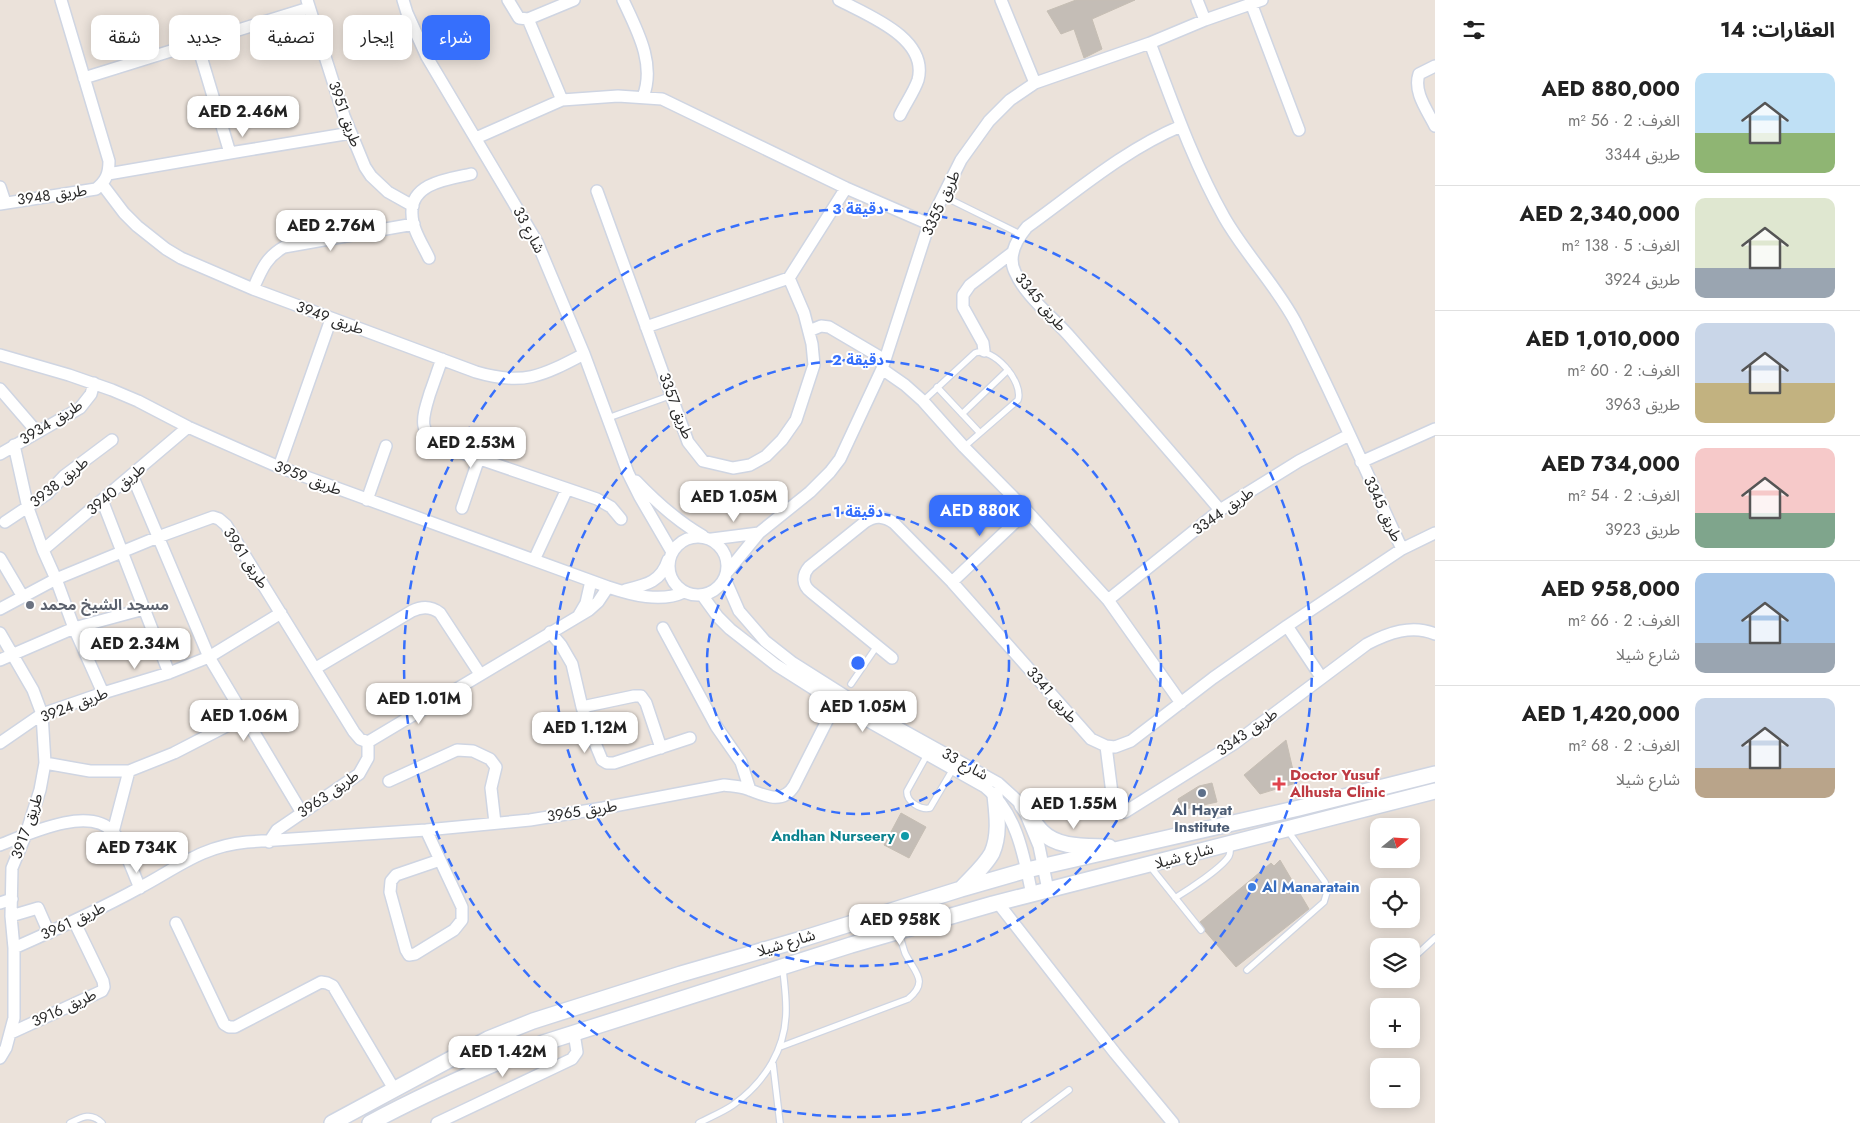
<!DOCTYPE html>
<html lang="ar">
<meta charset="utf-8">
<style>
:root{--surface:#fff;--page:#f6f6f6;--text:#222;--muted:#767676;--line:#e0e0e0;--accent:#366ffc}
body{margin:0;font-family:Jost,"Noto Sans Arabic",sans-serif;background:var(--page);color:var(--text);direction:rtl;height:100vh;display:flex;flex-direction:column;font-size:19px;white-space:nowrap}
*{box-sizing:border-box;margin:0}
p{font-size:16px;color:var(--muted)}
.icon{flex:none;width:28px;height:28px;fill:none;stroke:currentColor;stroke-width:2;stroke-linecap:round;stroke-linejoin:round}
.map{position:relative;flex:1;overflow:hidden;direction:ltr}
.side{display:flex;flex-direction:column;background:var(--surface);width:425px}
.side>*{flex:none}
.hud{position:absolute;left:15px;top:15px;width:475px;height:45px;direction:rtl;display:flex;gap:10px}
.needle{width:32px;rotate:72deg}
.buttons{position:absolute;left:1370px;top:818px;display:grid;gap:10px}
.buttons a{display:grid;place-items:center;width:50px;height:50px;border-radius:10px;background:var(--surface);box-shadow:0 2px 12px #0003;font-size:25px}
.price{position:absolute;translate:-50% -42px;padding:0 11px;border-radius:10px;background:#fff;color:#222;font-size:16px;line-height:32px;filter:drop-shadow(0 1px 2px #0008)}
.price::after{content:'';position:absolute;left:50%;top:30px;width:15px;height:11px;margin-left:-8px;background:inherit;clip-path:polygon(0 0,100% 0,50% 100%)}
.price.current{background:var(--accent);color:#fff}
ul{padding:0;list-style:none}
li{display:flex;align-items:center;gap:15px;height:125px;padding:0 25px}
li+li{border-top:1px solid var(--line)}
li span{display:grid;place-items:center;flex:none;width:140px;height:100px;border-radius:10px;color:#555}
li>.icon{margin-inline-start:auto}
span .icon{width:60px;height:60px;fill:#fffc;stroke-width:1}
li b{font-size:21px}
h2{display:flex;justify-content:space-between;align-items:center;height:60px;padding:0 25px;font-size:21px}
.tag{padding:0 18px;border-radius:10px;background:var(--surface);box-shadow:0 2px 12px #0003;font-size:18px;line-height:45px}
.tag.current{background:var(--accent);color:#fff}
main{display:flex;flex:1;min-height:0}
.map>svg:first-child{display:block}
.building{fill:#c4bdb6;stroke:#c6beb4}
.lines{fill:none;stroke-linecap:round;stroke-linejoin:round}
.service-casing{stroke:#cfd5e2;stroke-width:8}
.minor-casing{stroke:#cfd5e2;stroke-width:14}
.secondary-casing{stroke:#cfd5e2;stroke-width:18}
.service{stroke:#fff;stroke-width:5.5}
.minor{stroke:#fff;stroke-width:11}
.secondary{stroke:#fff;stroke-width:15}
.ring{fill:none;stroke:#366ffc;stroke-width:2.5;stroke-dasharray:9 6}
.worship-dot{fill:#6b7280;stroke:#fff;stroke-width:2}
.health-dot{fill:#e0444e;stroke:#fff;stroke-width:2}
.service-dot{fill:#5c6f8a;stroke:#fff;stroke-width:2}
.culture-dot{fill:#0f9aa8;stroke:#fff;stroke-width:2}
.shop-dot{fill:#3f7fe0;stroke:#fff;stroke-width:2}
.labels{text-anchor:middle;stroke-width:4;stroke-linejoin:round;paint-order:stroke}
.street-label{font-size:15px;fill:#292929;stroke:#fff}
.worship-label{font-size:15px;font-weight:bold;fill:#5b616d;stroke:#fff;text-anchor:start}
.health-label{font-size:15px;font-weight:bold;fill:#be3a42;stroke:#fff;text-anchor:start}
.service-label{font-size:15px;font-weight:bold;fill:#4e5e75;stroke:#fff}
.culture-label{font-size:15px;font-weight:bold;fill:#0d838f;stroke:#fff;text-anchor:end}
.shop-label{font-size:15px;font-weight:bold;fill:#366cbe;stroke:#fff;text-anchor:start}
.centre{fill:#366ffc;stroke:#fff;stroke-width:2.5}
.ring-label{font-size:15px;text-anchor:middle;font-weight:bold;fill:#366ffc;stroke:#fff;stroke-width:4;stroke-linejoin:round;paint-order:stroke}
</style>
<main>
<section class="side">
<h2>العقارات: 14<svg class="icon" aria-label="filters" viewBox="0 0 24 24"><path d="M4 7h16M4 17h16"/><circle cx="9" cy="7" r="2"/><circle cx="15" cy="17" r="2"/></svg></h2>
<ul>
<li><span style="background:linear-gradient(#bfe0f5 60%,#8fb573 0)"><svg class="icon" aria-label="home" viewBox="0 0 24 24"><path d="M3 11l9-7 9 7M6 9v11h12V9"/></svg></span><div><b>AED 880,000</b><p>الغرف: 2 · 56 m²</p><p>طريق 3344</p></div></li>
<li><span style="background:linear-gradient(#dfe7d0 70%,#9aa5b1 0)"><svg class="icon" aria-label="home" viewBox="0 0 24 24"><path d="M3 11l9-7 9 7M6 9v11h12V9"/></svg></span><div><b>AED 2,340,000</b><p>الغرف: 5 · 138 m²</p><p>طريق 3924</p></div></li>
<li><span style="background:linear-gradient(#c9d6e8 60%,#c2b280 0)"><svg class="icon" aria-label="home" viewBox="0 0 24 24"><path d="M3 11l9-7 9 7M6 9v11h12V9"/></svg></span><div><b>AED 1,010,000</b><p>الغرف: 2 · 60 m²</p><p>طريق 3963</p></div></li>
<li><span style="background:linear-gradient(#f6c9c9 65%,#7fa58c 0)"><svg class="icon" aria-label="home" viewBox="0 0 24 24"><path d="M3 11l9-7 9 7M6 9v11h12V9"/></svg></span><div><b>AED 734,000</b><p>الغرف: 2 · 54 m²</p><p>طريق 3923</p></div></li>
<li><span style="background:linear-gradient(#a9c7e8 70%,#9aa5b1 0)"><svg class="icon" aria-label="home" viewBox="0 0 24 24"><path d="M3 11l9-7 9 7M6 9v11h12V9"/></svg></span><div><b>AED 958,000</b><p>الغرف: 2 · 66 m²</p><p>شارع شيلا</p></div></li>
<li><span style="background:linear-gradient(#c9d6e8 70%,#b9a48a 0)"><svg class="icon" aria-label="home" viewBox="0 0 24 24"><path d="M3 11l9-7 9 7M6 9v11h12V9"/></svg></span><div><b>AED 1,420,000</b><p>الغرف: 2 · 68 m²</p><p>شارع شيلا</p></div></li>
</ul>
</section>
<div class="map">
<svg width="1435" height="1123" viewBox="0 0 1435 1123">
<rect width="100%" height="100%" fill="#ebe2da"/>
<path class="building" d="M1076 0H1135L1092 19 1102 49 1084 58 1074 29 1061 34 1047 11Z
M1286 740 1296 783 1260 794 1244 775Z
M1212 783 1217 802 1181 810 1178 799 1199 786Z
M901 813 926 827 909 858 884 845Z
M1280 860 1309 909 1236 967 1205 931 1200 922 1271 863 1274 866Z"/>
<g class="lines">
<defs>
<path id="service" d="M943 196 1020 234
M937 387 980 433
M923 401 975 353C993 346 1024 382 1018 400L964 447
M962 414 1008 370
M608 418 672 395
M851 684 877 646
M927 755 907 791C906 802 921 810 930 808L953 769
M1149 865 1201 930
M1175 898C1188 890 1222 868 1229 856 1231 852 1230 848 1230 844
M1411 960 1435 938
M1247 970 1324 902 1327 892 1325 882 1288 831
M780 1047 908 999C930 981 914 972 905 953 903 947 901 940 899 933
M773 1064 780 1123
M70 1123C82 1117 91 1112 102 1123
M699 1123C710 1117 723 1112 733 1105 765 1082 787 1048 786 1007 786 994 784 981 783 969
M1025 1123 1069 1090"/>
<path id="minor" d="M307 0 344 116 365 167 371 176 388 192 413 206
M403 0 407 13 427 57 537 242 584 354 628 473 640 497 672 552
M508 0 519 18 528 19 574 0
M623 0C637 30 656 64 643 97
M839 0C867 15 929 38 918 80 914 92 905 104 900 115
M1001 0 1035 83
M1197 0 1205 20
M1251 3 1299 130
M528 19 562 100
M197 43 230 153 351 133
M1150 43C1172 101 1193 162 1224 217 1245 254 1276 285 1296 323 1334 397 1367 474 1402 549
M1435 66 1419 74C1413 92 1427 110 1435 126
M84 78 309 8
M1181 126C1124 150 1077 191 1027 227 1017 239 1007 256 1015 272 1025 296 1054 318 1071 338 1121 395 1171 452 1220 510
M476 138 562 100 618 96 662 99 846 188 929 224
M108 174 230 153
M102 184 124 213 137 226 166 249 181 258 253 289 476 372C523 386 542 376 584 354
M0 187 5 202
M597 191 688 442 703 461 733 468 750 465 766 456 782 440 796 420 814 365 812 344 804 313 789 278
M0 204 96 189C106 181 109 174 109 161L61 0
M429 258C423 245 412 229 412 214 410 183 448 179 471 174
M253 289C261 271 266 257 284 247L414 224
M646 327 789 278 846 188
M809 331 821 326 829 327 885 360
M984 351 983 343 963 307V295L970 285 1013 252
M0 355 69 375 112 390 138 401 188 427 279 467 608 587C632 595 661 603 684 592
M442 359C438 370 434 382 430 393 423 416 416 433 442 446L597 499 611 507 621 519
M882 369 905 385 923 401 964 447 1027 511 1108 600 1181 703
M0 389 37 432
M14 445 28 508 43 550 56 579 74 628 103 693
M0 454 80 408 91 394 94 383
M1361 462 1435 429
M279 467 331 319
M132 475 209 657 302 813
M636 481C657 503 677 521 703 536
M102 500 169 673
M367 500 386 446
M462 508 479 458
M5 522 47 494 64 476 112 440
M669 566a29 29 0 1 1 58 0a29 29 0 1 1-58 0Z
M712 539 759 533
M43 550 188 427
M0 558 23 597
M534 560 567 489
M728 571 759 533 810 492 830 472 840 459 882 369 929 224 961 160 989 121 1010 100 1035 83 1150 43 1205 20 1262 0
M725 579 739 611 765 641 793 663 872 713 998 783 1022 805 1039 846 1048 890
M952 582 1027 511
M625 590C646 585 661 582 668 560
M702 595 718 617 730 629 776 665 836 703 985 787C1017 813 1024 856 1032 895
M1108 600 1220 510 1299 461 1349 435
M0 609 56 579 158 537 213 517 219 519 226 525 354 732 360 739 368 742
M579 615 586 603 591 581
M1287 626 1321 677
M663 628 716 726 741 762 750 790
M550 632 561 645 572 664 582 707 590 731 602 760 607 763H614L690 738
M0 633 33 690 42 714 45 763 40 790 26 834 12 868 11 916 14 948V1018L6 1048 0 1058
M892 658 811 592C802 585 802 575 809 567L865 522C875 515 884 516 894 523L952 582 1091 739 1106 746 1115 747 1131 741 1213 678 1287 626 1402 549 1435 533
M0 660 74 628 144 609
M316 668 412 611C422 606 431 606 440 613L480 674
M582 707 634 696H641L646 703 661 748
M0 743 42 714 103 693 169 673 209 657 281 613
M1106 746 1114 809 1119 812H1125L1235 743 1367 644C1388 633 1412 624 1435 634
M45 763 90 771H129L174 753 244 717
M389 781 457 750 473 751 490 759 496 767 491 788 495 823
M426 830 440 860
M113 832 129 771
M269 842 277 830 359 774 368 758V742L589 610 598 602 608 587
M0 845C28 834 89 805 113 832 124 844 133 873 140 888
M440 860 462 907V920L454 930 415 954 409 955 406 950 390 892 391 881 396 875Z
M0 903 12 899
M998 903 1115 1053 1173 1123
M11 916 38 908 49 933
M176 923 224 1024 229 1027H235L321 982 327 983 333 986 394 1089
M14 948C57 929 99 910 139 888 177 868 202 846 247 842L426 830 530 820 603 808 724 785C730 786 737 786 744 788 761 793 781 807 794 786L836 703
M11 1033 102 991 104 987 103 981 74 921
M437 1123 572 1059 577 1052 574 1033"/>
<path id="secondary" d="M1022 805C1028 813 1034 823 1041 831 1058 849 1087 846 1109 847
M961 889C971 878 985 866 992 853 1000 835 997 814 995 795
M332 1123 488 1039 533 1021 681 974 802 939 961 889 1027 870 1299 808 1435 774
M370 1123C426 1093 485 1067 543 1043L851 945 993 904 1435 791"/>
</defs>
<use href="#service" class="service-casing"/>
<use href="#minor" class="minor-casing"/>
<use href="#secondary" class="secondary-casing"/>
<use href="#service" class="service"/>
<use href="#minor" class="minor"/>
<use href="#secondary" class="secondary"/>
</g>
<g class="ring">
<circle cx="858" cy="663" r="151"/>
<circle cx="858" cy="663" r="303"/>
<circle cx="858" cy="663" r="454"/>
</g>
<circle class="worship-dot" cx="30" cy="605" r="5"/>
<path class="health-dot" d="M1276.5 776.5h5v5h5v5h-5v5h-5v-5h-5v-5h5z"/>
<circle class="service-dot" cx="1202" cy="793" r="5"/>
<circle class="culture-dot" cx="905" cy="836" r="5"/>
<circle class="shop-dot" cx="1252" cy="887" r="5"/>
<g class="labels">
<g class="street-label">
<text transform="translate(345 114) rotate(70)" y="5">طريق 3951</text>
<text transform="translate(52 195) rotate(-8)" y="5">طريق 3948</text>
<text transform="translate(941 203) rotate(-65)" y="5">طريق 3355</text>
<text transform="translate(529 230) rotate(62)" y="5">شارع 33</text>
<text transform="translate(1041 302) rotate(50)" y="5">طريق 3345</text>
<text transform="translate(330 318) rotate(20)" y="5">طريق 3949</text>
<text transform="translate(676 406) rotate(69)" y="5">طريق 3357</text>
<text transform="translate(51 422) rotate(-32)" y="5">طريق 3934</text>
<text transform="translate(308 478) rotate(21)" y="5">طريق 3959</text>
<text transform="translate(59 482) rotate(-39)" y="5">طريق 3938</text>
<text transform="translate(116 489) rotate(-40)" y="5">طريق 3940</text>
<text transform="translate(1383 509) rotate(65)" y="5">طريق 3345</text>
<text transform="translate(1223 511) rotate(-35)" y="5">طريق 3344</text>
<text transform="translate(246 558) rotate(57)" y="5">طريق 3961</text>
<text transform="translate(1052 695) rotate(49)" y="5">طريق 3341</text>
<text transform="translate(74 705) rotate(-21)" y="5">طريق 3924</text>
<text transform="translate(1247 732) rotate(-35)" y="5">طريق 3343</text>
<text transform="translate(965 764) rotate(29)" y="5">شارع 33</text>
<text transform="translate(328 794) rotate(-35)" y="5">طريق 3963</text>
<text transform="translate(582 811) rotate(-9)" y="5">طريق 3965</text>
<text transform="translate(27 826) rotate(-71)" y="5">طريق 3917</text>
<text transform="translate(1184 856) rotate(-15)" y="5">شارع شيلا</text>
<text transform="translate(73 921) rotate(-25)" y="5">طريق 3961</text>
<text transform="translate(786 943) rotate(-17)" y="5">شارع شيلا</text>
<text transform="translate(64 1008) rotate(-25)" y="5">طريق 3916</text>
</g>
<g class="worship-label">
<text x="40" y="610">مسجد الشيخ محمد</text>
</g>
<g class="health-label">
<text x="1290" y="780">Doctor Yusuf<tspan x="1290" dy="17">Alhusta Clinic</tspan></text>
</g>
<g class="service-label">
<text x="1202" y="815">Al Hayat<tspan x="1202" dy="17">Institute</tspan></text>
</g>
<g class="culture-label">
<text x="895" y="841">Andhan Nurseery</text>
</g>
<g class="shop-label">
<text x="1262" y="892">Al Manaratain</text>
</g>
</g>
<circle cx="858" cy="663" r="8" class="centre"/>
<g class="ring-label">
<text x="858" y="214">3 دقيقة</text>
<text x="858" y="365">2 دقيقة</text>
<text x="858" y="517">1 دقيقة</text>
</g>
</svg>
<div class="buttons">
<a><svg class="needle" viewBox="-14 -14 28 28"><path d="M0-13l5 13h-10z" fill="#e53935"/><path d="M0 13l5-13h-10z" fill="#767676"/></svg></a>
<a><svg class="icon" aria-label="locate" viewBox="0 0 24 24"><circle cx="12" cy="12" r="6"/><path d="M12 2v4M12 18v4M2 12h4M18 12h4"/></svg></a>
<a><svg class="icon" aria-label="layers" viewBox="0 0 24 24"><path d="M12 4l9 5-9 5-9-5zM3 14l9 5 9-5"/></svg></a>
<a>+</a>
<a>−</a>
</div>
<b class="price" style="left:243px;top:138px">AED 2.46M</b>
<b class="price" style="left:331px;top:252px">AED 2.76M</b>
<b class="price" style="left:471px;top:469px">AED 2.53M</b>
<b class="price" style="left:734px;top:523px">AED 1.05M</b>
<b class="price current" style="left:980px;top:537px">AED 880K</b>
<b class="price" style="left:135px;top:670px">AED 2.34M</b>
<b class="price" style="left:419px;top:725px">AED 1.01M</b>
<b class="price" style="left:863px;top:733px">AED 1.05M</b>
<b class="price" style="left:244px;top:742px">AED 1.06M</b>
<b class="price" style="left:585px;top:754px">AED 1.12M</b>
<b class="price" style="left:1074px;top:830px">AED 1.55M</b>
<b class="price" style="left:137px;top:874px">AED 734K</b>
<b class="price" style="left:900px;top:946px">AED 958K</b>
<b class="price" style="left:503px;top:1078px">AED 1.42M</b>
<div class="hud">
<a class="tag current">شراء</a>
<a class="tag">إيجار</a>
<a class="tag">تصفية</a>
<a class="tag">جديد</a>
<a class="tag">شقة</a>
</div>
</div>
</main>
